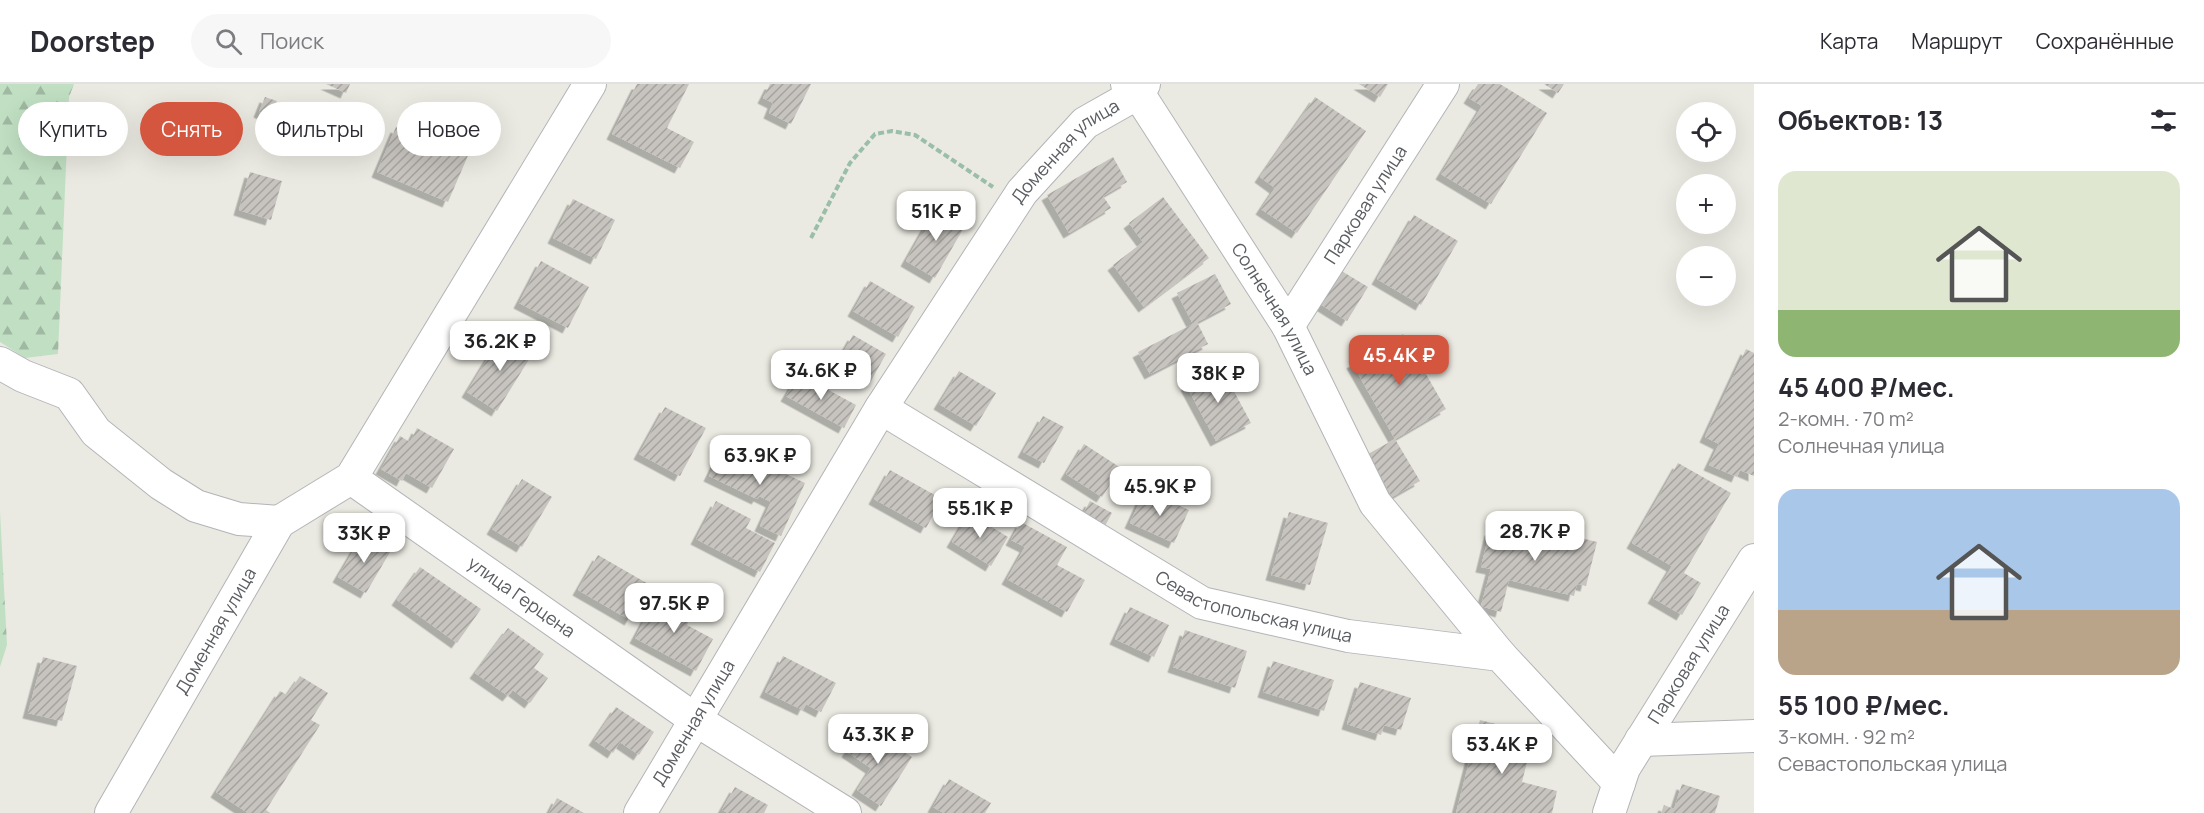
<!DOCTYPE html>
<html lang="ru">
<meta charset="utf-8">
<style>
:root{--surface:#fff;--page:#f7f7f7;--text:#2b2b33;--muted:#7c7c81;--line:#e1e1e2;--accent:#d4563f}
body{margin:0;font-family:Manrope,sans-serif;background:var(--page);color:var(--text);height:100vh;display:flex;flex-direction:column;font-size:22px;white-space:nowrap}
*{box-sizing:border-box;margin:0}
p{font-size:20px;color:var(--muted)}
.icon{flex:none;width:33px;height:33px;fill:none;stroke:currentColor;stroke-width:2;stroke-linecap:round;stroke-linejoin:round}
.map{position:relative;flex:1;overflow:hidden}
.sheet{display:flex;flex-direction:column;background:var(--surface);width:450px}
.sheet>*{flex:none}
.banner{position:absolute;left:18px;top:18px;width:570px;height:54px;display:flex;gap:12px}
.controls{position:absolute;left:1676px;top:18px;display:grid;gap:12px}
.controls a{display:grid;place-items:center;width:60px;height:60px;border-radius:50%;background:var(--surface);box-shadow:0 6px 24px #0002;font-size:30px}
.price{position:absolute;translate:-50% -51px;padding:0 14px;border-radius:12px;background:#fff;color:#222;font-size:20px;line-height:39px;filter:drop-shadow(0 2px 3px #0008)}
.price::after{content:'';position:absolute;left:50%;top:36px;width:18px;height:14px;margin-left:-9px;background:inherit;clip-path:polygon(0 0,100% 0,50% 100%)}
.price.current{background:var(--accent);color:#fff}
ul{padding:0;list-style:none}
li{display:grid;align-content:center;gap:12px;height:318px;padding:0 24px}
li span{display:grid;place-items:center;height:186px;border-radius:18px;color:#555}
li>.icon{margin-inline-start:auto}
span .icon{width:108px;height:108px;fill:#fffc;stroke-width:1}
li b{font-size:26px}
h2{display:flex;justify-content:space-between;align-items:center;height:72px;padding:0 24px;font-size:26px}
.chip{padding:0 21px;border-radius:27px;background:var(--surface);box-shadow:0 6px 24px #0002;font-size:21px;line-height:54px}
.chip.current{background:var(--accent);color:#fff}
header{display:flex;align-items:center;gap:36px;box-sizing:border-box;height:84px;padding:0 30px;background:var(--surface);border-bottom:2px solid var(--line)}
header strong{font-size:28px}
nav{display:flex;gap:33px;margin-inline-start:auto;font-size:21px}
.search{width:420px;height:54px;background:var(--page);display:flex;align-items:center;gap:15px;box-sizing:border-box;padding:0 21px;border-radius:33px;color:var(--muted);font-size:22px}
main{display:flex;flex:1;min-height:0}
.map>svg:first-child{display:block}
.forest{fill:url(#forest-firs)}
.building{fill:url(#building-hatch);filter:url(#shadow)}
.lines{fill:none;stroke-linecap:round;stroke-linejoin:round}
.minor-casing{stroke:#b2b4b8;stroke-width:34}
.path{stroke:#9abea7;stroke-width:4;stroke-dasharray:6 3;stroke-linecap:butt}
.minor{stroke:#fff;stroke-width:32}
.labels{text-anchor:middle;stroke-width:4.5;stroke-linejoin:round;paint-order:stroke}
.street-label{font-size:18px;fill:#5a5d61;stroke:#fff}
</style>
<header>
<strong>Doorstep</strong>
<div class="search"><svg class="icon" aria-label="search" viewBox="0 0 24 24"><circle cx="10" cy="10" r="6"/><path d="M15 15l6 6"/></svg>Поиск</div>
<nav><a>Карта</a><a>Маршрут</a><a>Сохранённые</a></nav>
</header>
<main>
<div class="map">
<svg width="1754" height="729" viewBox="0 0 1754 729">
<defs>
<pattern id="forest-firs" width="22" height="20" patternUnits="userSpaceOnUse" patternTransform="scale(1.5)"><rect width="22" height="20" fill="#c1e0c3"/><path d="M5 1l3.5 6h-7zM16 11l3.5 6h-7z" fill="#a0b9a2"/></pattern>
<pattern id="building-hatch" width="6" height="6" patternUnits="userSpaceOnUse" patternTransform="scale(1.5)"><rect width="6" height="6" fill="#c7c4bf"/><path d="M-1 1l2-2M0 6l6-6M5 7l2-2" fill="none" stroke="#a5a29f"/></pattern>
<filter id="shadow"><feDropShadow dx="-5.5" dy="5.5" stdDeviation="0" flood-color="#0004"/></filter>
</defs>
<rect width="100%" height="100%" fill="#ebeae2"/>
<path class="forest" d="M0 0H74L69 13 58 270 25 274 0 258Z
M0 427 7 561 0 583Z"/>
<path class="building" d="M326 0H350L346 9Z
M637 0H689L667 44 694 58 680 84 612 50Z
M770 0H811L791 40 769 29 773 19 763 14Z
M1359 0H1388L1380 13Z
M1478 0H1500L1547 29 1491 120 1441 90 1482 22 1469 14Z
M1544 0H1564L1558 9Z
M265 13 277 17 270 33 259 28Z
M1315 13 1366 47 1297 149 1261 125 1275 104 1260 93Z
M426 40 473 60 448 118 377 88 396 43 420 53Z
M1113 73 1127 98 1103 112 1111 124 1069 149 1047 111Z
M250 88 282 97 271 136 239 126Z
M1163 113 1209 174 1144 223 1113 181 1143 158 1129 139Z
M573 115 615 136 596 175 553 154Z
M937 122 967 138 935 194 906 177Z
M1414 131 1458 157 1421 221 1377 195Z
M541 177 589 203 568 244 519 219Z
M1340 186 1368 203 1347 237 1320 220Z
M1215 190 1231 220 1197 238 1208 260 1150 290 1138 268 1193 240 1177 209Z
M870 197 915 223 898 253 853 227Z
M503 249 533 269 497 327 467 308Z
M1403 250 1446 325 1395 355 1352 279Z
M853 251 886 270 871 297 838 278Z
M1746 265 1754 269V392L1740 386 1737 393 1709 381 1719 360 1705 353Z
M1221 283 1251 339 1216 357 1186 301Z
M959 287 996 309 976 342 939 320Z
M799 290 856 321 844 344 786 312Z
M665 323 706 344 680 392 639 370Z
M1043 332 1064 343 1044 379 1023 368Z
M417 344 454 365 432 404 406 389 402 397 381 385 400 352 410 358Z
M1395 355 1420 397 1392 413 1368 370Z
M1084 360 1121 384 1102 413 1066 390Z
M724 361 805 399 781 452 760 442 771 418 759 412 757 415 709 392Z
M1678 379 1731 409 1684 489 1701 499 1682 531 1653 514 1672 482 1632 459Z
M890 386 942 415 926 444 874 415Z
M522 395 552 413 522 463 492 445Z
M1145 406 1189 426 1174 459 1130 439Z
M716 417 751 435 746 444 775 459 760 488 696 455Z
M1090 417 1112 429 1105 442 1083 430Z
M1289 428 1328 439 1310 501 1271 491Z
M969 429 1008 453 991 482 952 458Z
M1514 437 1597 458 1586 502 1577 500 1574 512 1509 496 1501 528 1481 522 1491 485 1481 483 1490 446 1510 451Z
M1021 438 1067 463 1057 481 1085 496 1067 528 1007 495 1025 463 1011 456Z
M362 452 390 468 366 509 338 493Z
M598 471 650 501 630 536 578 506Z
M420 483 481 525 457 559 397 516Z
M669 512 694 526 687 541 713 555 696 587 635 554 653 520 662 525Z
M1130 523 1169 541 1154 573 1115 555Z
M508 544 544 570 534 584 548 594 530 619 513 606 508 612 475 589Z
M1185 546 1247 567 1235 604 1173 583Z
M783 572 836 599 821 628 806 620 803 626 765 608Z
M43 573 77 582 62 637 28 629Z
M1273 577 1334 596 1324 627 1263 608Z
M300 592 328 609 311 636 320 641 266 726 270 729H248L216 708 280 607 287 611Z
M1360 598 1411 614 1401 646 1384 641 1381 651 1347 640Z
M616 623 654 648 639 671 620 658 613 669 594 656Z
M1480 636 1534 650 1522 698 1557 707 1552 729H1456Z
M863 643 912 673 881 722 857 706 871 684 847 668Z
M949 695 991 719 985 729H944L933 723Z
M1682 700 1720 712 1715 729H1661L1664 721 1674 725Z
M735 703 768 721 764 729H728L722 726Z
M557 714 584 729H549Z"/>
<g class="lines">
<defs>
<g id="minor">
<path id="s1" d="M1127 0 1138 9 1288 242 1375 419 1500 571"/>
<path id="s2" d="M1288 242 1443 0"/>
<path d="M0 279 23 292 69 310 96 348 161 400 196 422 239 435 279 438"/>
<path id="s3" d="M881 324 1202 519 1348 552 1500 571 1619 699"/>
<path id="s4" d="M351 394 696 636 845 729"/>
<path d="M1641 656 1754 652"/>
<path id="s5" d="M111 729 279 438 351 394 590 0"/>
<path id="s6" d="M640 729 881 324 1022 108 1085 39 1138 9 1144 0"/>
<path id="s7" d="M1609 729 1624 684 1754 476"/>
</g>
</defs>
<use href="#minor" class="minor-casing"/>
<path class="path" d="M811 154 850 79 875 50 892 47 915 51 993 103"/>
<use href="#minor" class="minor"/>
</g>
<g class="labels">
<g class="street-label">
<text dy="6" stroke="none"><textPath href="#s6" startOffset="789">Доменная улица</textPath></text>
<text dy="6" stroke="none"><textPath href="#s2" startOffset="144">Парковая улица</textPath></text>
<text dy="6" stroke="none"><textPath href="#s1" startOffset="270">Солнечная улица</textPath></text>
<text dy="6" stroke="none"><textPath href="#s4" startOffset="208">улица Герцена</textPath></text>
<text dy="6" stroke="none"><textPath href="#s3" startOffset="426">Севастопольская улица</textPath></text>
<text dy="6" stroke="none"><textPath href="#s5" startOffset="210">Доменная улица</textPath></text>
<text dy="6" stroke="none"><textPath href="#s7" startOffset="170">Парковая улица</textPath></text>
<text dy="6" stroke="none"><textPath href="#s6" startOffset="105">Доменная улица</textPath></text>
</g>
</g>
</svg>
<div class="controls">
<a><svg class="icon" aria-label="locate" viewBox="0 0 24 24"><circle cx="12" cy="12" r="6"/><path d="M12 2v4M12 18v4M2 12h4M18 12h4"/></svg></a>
<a>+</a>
<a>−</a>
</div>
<b class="price" style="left:936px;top:158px">51K ₽</b>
<b class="price" style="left:500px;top:288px">36.2K ₽</b>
<b class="price current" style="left:1399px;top:302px">45.4K ₽</b>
<b class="price" style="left:821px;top:317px">34.6K ₽</b>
<b class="price" style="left:1218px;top:320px">38K ₽</b>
<b class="price" style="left:760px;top:402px">63.9K ₽</b>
<b class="price" style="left:1160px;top:433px">45.9K ₽</b>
<b class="price" style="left:980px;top:455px">55.1K ₽</b>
<b class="price" style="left:1535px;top:478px">28.7K ₽</b>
<b class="price" style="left:364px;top:480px">33K ₽</b>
<b class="price" style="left:674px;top:550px">97.5K ₽</b>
<b class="price" style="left:878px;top:681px">43.3K ₽</b>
<b class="price" style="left:1502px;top:691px">53.4K ₽</b>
<div class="banner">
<a class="chip">Купить</a>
<a class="chip current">Снять</a>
<a class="chip">Фильтры</a>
<a class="chip">Новое</a>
</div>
</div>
<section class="sheet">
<h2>Объектов: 13<svg class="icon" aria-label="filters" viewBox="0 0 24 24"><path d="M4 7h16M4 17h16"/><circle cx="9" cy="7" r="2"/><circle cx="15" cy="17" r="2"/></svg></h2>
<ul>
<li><span style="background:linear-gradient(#dfe7d0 75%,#8fb573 0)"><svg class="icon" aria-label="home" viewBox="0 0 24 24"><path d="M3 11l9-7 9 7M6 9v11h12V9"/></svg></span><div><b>45 400 ₽/мес.</b><p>2-комн. · 70 m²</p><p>Солнечная улица</p></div></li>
<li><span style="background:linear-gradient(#a9c7e8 65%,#b9a48a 0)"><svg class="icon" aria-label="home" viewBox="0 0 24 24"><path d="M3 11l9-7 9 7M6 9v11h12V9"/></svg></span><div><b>55 100 ₽/мес.</b><p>3-комн. · 92 m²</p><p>Севастопольская улица</p></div></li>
</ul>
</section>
</main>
